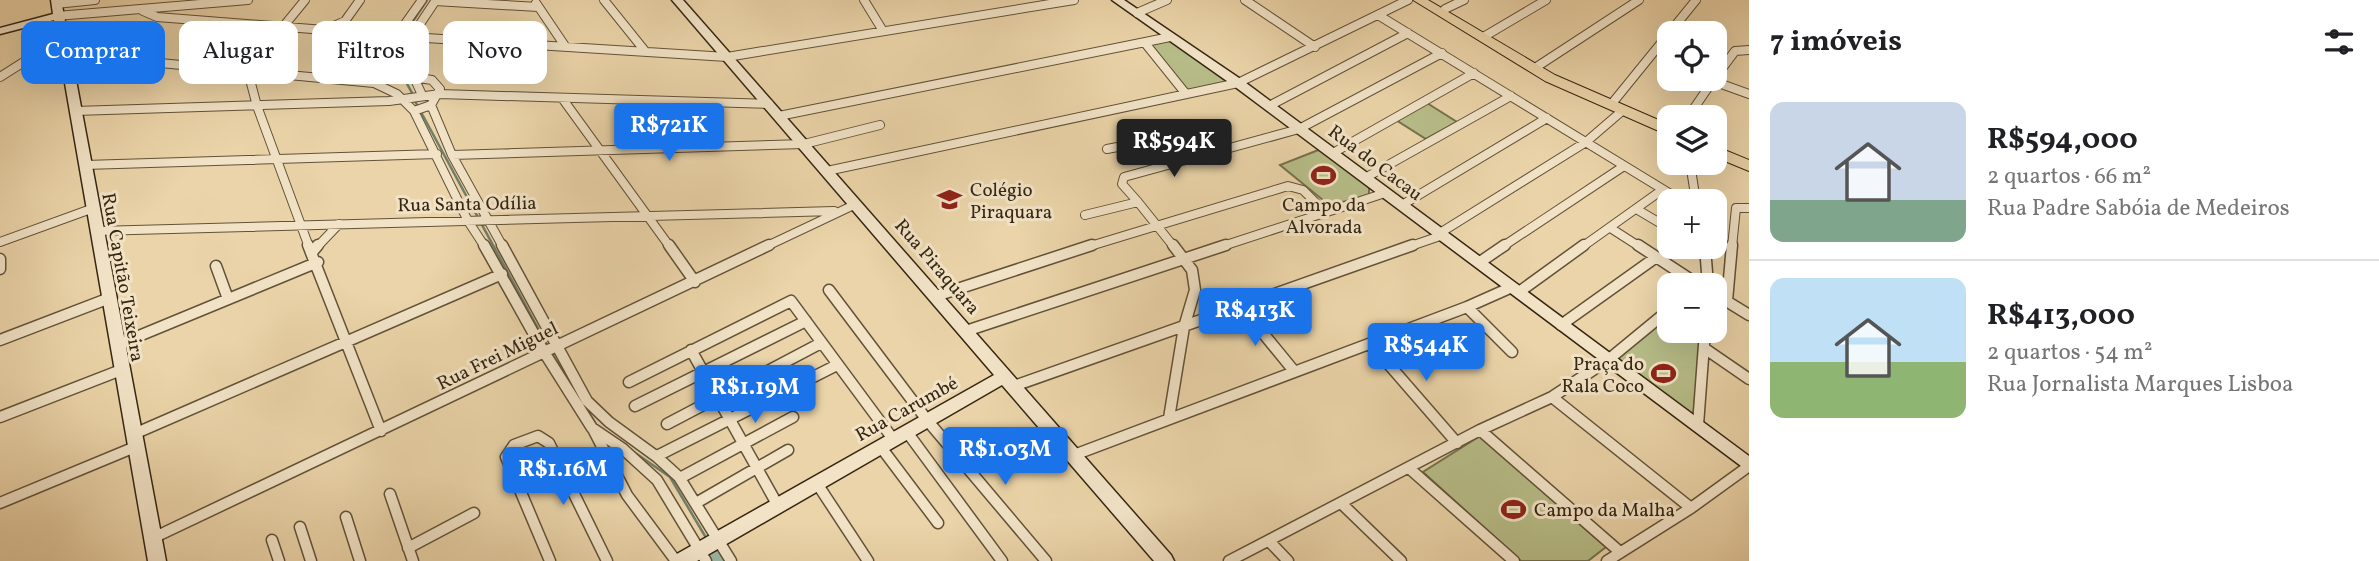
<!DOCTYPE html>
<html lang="pt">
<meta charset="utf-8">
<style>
:root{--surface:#fff;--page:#f6f6f6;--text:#202124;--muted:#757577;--line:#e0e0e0;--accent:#1a73e8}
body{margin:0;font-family:Vollkorn,serif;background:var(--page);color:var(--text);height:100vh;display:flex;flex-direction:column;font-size:26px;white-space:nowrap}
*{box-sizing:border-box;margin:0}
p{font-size:23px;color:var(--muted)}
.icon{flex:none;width:38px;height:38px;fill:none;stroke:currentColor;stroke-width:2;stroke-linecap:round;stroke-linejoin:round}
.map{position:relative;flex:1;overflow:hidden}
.side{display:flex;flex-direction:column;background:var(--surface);width:630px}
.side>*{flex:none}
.guide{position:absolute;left:21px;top:21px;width:665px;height:63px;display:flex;gap:14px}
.controls{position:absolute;left:1657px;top:21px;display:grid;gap:14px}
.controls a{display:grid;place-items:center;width:70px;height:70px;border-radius:14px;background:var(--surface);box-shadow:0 7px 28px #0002;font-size:35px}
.price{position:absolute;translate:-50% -60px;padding:0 16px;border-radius:7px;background:var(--accent);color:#fff;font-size:23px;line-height:46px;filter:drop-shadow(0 2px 4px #0008)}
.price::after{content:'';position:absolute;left:50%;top:42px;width:21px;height:16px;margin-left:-10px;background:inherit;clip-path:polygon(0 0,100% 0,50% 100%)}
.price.selected{background:#222;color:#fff}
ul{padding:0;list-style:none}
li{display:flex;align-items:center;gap:21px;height:175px;padding:0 21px}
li+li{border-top:2px solid var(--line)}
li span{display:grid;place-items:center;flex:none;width:196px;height:140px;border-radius:14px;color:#555}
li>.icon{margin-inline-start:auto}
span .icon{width:84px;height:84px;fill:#fffc;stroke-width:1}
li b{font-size:30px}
h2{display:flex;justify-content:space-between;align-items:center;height:84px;padding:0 21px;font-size:30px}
.tag{padding:0 24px;border-radius:14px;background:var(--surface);box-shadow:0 7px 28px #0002;font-size:24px;line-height:63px}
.tag.selected{background:var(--accent);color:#fff}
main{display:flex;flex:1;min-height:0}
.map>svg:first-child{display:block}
.green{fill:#b7bd88;stroke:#76724d;stroke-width:2}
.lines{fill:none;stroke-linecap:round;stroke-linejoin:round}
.stream{stroke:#717e6b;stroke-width:2.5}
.river{fill:#99b8a6;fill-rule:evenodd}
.street-far1-casing{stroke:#625238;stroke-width:10}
.street-casing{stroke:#625238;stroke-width:13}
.secondary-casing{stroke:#352612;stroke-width:3}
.primary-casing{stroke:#352612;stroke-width:2}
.street-far1{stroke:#f2e3c7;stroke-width:8}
.street{stroke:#f2e3c7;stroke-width:10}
.secondary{fill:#f2e3c7;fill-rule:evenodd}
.primary{fill:#ebd4a9;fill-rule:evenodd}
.labels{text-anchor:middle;stroke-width:6;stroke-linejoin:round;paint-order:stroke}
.street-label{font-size:19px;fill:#352612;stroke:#f2e3c7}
.poi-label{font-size:19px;fill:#352612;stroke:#f2e3c7;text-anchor:start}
</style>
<main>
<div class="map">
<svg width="1749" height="561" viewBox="0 0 1749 561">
<rect width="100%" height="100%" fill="#ebd4a9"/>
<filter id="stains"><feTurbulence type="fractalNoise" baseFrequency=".00286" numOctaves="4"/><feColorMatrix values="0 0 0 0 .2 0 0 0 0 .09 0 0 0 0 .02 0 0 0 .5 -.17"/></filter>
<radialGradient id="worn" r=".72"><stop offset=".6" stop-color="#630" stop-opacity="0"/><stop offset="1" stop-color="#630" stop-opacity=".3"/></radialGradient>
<path class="green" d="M1172 39 1232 82 1187 91 1151 45Z
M1427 103 1457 122 1426 139 1396 120Z
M1321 149 1369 187V196L1329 205 1280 165Z
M1669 312 1670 331H1702L1693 417 1612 360Z
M1480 436 1606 547 1588 561H1521L1423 472Z"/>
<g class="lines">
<path class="stream" d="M412 93 391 54 427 0
M415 101 547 345
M552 354 579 396
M584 405 597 426
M631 450 670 477 705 536"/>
<path class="river" d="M713 540 720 542 730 561H709L703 549 706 542Z"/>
<defs>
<path id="street-far1" d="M604 0 645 51
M864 0 883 31
M1245 0 1315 47
M435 1 538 7
M536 3 565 46
M56 4 95 0
M1445 9 1464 0
M143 11 157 17 325 30 345 21 360 0
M1137 13 1167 0
M1378 15 1682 201
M57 16 248 0
M283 27 305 0
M1485 36 1546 0
M410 37 727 57 1074 0
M1145 43 1186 94
M64 54 374 83 397 94 414 111 468 221 485 247
M383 55 422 0
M1538 66 1639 0
M248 72 257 106 309 247
M0 77 60 39
M413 77 432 80 440 89 431 105 414 111
M1715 78 1735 51 1749 50
M1713 81 1749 94
M422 95 402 51 436 0
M562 98 670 247
M1614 101 1696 0
M431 105 452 155 503 247
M1269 106 1408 33
M75 111 389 101 440 94 769 104
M779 116 1170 37
M1688 117 1714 79
M1107 149 1144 142 1160 156
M1333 153 1474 73
M452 155 804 144 880 125
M1690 163 1696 201
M85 165 437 154
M1167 165 1160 156 1216 142 1209 129
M827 171 1238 83 1408 0
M1365 178 1511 96
M1138 202 1174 247
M1402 205 1547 118
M1638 210 1670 229
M1085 215 1138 202 1122 184 1124 177 1299 129 1442 53
M1612 229 1640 247
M96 231 834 211
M1440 233 1586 142 1622 111
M0 242 91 209
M317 247 339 224
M765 247 856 204
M1087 247 1288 186 1303 190 1326 213
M1220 247 1385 193
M1408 247 1443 235
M1502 247 1624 166
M1582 247 1662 190
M1732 247 1736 208H1749"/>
<path id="street" d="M308 245 381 431
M484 245 544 352 592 428 623 449 657 480 706 561
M502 245 587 401 609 422 657 457 679 477 731 561
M669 245 695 282
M1638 245 1699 285
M1705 247 1708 285
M313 251 318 245
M0 259V269
M1480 262 1505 245
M216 266 228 299
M829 290 927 420 1046 561
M1519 292 1584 245
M1715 294 1749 315
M936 296 1092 245
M1727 301 1732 245
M1240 305 1294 371
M1467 307 1512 352
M1561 325 1655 258
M966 331 1226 245
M0 340 107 299
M1371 344 1457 443
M117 345 318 262
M1704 348 1749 379
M691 350 777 504
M629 382 791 301 893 439
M1014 386 1413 245
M1552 397 1691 508
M635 406 806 321
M0 417 121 370
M1169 418 1184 327 1195 290 1192 270 1173 245
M667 424 821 343
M1698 425 1705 331
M1480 430 1620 552
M594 431 627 495 676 561
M907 432 1002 561
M134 434 502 274
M880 446 938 523
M1074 455 1467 307 1512 287
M657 456 837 365
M1410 469 1514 561
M680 478 793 417
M816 482 868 561
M390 494 413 561
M0 503 135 447
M696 503 788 450
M1342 504 1401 561
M346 517 360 561
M300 527 311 561
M153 538 769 245
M272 540 279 561
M1269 541 1288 561
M408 548 474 513
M550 561 506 457 514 445 538 436 549 443 607 561
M1229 561 1480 430 1552 397 1608 360 1670 309
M1607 561 1691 508 1749 466"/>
<path id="secondary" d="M51 0H61L166 561H148L54 20 0 34V28L53 14Z
M672 0H683L1171 555 1174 561H1154L1002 385 697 561H672L675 555 994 375Z
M1112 0H1124L1242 80 1749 456V472L1234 86Z"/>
<path id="primary" d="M1413 0H1428L1555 75 1670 125V136L1545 81Z
M1715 146 1749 160V171L1715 157Z"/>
</defs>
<use href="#street-far1" class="street-far1-casing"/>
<use href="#street" class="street-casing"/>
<use href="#secondary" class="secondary-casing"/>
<use href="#primary" class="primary-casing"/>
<use href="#street-far1" class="street-far1"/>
<use href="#street" class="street"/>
<use href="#secondary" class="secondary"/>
<use href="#primary" class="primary"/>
</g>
<defs>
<symbol id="stadium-bare" viewBox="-9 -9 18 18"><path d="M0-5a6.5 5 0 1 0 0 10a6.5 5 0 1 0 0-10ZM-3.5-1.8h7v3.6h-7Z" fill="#8f2418" stroke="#f2e3c7" stroke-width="2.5" paint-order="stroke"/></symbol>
<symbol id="school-bare" viewBox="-9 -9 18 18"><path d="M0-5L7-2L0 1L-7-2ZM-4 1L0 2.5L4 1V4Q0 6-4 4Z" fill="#8f2418" stroke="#f2e3c7" stroke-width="2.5" paint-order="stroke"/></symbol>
</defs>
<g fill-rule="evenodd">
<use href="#stadium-bare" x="1306" y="158" width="35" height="35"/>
<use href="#school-bare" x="932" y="182" width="35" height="35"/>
<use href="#stadium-bare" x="1646" y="356" width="35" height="35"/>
<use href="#stadium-bare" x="1496" y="492" width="35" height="35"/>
</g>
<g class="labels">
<g class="street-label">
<text transform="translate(1376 162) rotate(37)" y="7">Rua do Cacau</text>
<text transform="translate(467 203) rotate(-1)" y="7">Rua Santa Odília</text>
<text transform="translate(938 266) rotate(49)" y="7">Rua Piraquara</text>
<text transform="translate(124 277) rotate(80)" y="7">Rua Capitão Teixeira</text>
<text transform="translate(497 355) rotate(-26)" y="7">Rua Frei Miguel</text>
<text transform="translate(906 408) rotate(-29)" y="7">Rua Carumbé</text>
</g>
<g class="poi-label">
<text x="970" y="196">Colégio<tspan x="970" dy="22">Piraquara</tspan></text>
<text x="1324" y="211" text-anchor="middle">Campo da<tspan x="1324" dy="22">Alvorada</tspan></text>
<text x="1644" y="370" text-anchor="end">Praça do<tspan x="1644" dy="22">Rala Coco</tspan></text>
<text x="1534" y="516">Campo da Malha</text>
</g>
</g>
<rect width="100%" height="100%" filter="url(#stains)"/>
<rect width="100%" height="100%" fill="url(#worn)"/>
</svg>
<div class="controls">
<a><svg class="icon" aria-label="locate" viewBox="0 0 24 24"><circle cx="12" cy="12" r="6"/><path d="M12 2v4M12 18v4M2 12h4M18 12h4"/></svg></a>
<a><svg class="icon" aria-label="layers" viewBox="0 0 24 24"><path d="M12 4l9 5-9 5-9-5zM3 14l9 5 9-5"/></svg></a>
<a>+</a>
<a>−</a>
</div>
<b class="price" style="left:669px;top:163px">R$721K</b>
<b class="price selected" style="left:1174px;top:179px">R$594K</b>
<b class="price" style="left:1255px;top:348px">R$413K</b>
<b class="price" style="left:1426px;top:383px">R$544K</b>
<b class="price" style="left:755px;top:425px">R$1.19M</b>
<b class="price" style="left:1005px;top:487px">R$1.03M</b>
<b class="price" style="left:563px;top:507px">R$1.16M</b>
<div class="guide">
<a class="tag selected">Comprar</a>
<a class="tag">Alugar</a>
<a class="tag">Filtros</a>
<a class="tag">Novo</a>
</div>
</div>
<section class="side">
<h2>7 imóveis<svg class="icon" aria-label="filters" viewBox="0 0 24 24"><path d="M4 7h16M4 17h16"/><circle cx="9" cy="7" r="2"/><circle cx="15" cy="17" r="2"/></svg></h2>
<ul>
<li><span style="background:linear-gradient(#c9d6e8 70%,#7fa58c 0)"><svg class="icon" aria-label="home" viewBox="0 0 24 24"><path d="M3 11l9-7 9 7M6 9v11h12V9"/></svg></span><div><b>R$594,000</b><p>2 quartos · 66 m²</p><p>Rua Padre Sabóia de Medeiros</p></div></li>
<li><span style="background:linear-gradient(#bfe0f5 60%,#8fb573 0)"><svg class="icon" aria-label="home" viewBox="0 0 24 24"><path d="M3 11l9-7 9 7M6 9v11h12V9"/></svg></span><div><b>R$413,000</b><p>2 quartos · 54 m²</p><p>Rua Jornalista Marques Lisboa</p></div></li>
</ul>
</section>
</main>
